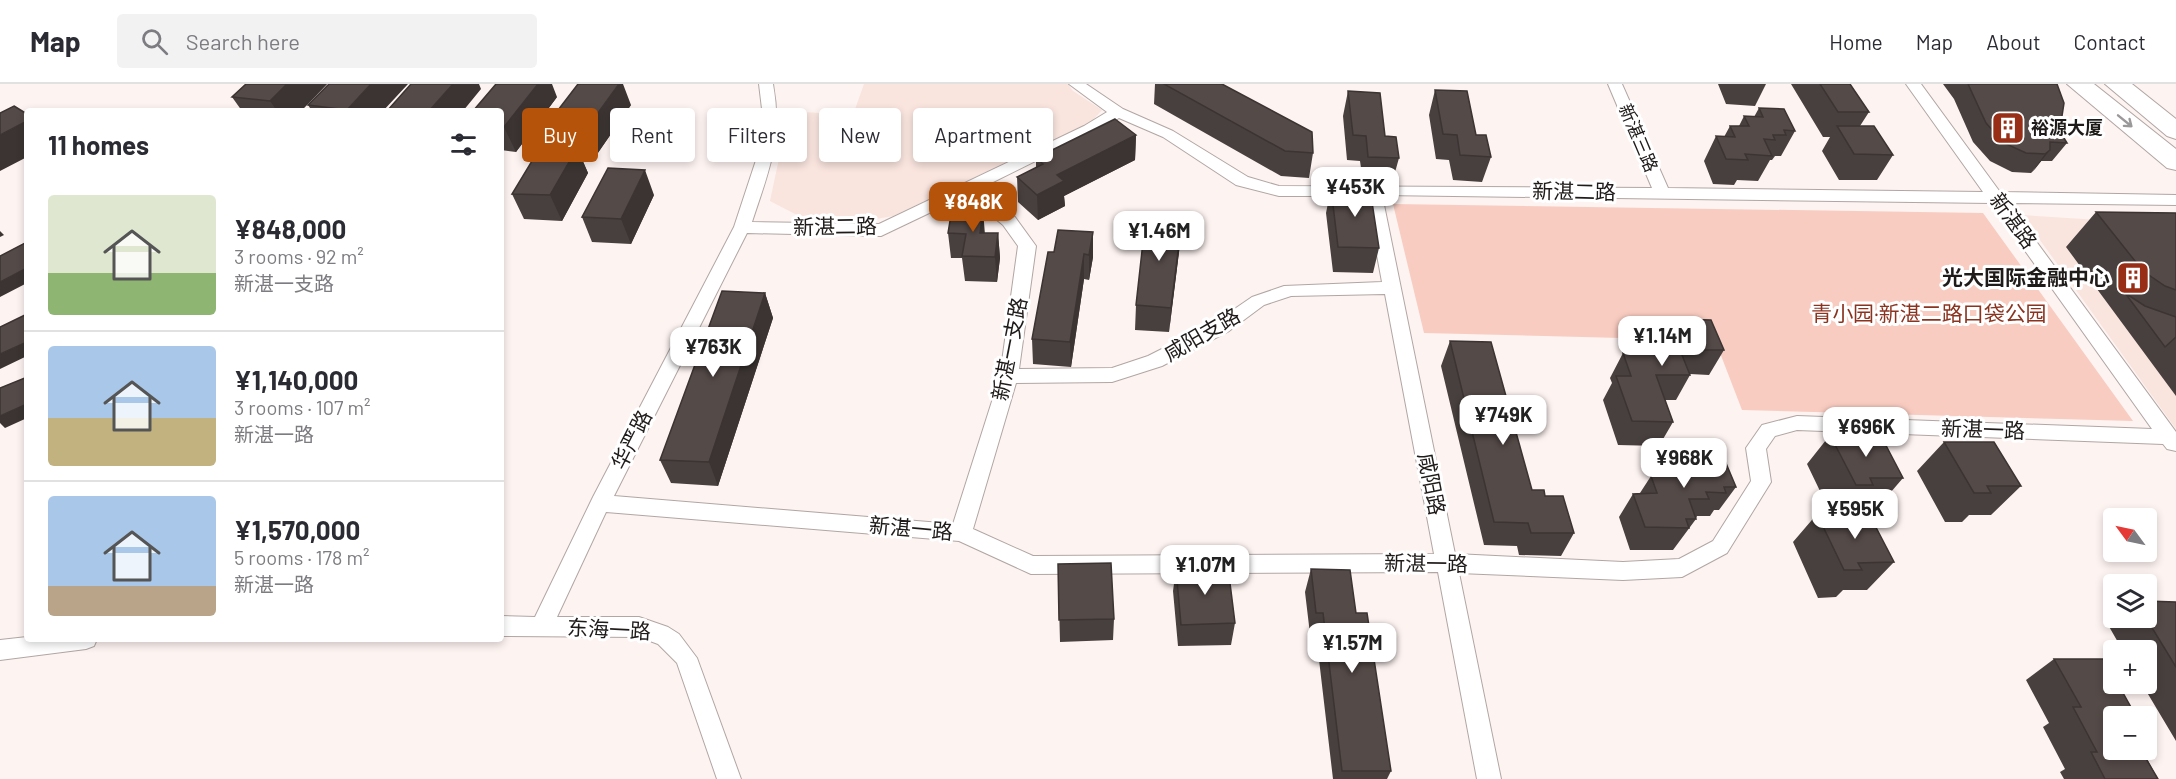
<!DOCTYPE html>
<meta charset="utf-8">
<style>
:root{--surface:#fff;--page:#f2f2f3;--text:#2b2b33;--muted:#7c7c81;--line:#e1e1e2;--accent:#b45309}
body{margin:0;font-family:Barlow,"Noto Sans SC",sans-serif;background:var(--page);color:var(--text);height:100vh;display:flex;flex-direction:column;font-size:22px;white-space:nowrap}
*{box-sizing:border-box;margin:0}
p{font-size:20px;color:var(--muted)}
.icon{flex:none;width:33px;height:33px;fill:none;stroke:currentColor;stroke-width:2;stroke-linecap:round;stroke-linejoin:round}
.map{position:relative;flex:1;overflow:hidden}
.panel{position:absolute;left:24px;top:24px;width:480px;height:534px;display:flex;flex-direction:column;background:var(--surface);border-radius:6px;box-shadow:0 3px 9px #0003}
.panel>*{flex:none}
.top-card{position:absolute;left:522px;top:24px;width:570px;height:54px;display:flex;gap:12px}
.needle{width:39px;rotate:303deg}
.tools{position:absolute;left:2103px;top:424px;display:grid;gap:12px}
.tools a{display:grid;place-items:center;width:54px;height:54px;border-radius:6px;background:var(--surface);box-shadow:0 3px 9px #0003;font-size:30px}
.price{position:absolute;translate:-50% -51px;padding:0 14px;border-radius:12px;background:#fff;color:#222;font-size:20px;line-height:39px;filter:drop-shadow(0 2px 3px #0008)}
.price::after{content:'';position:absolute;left:50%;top:36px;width:18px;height:14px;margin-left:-9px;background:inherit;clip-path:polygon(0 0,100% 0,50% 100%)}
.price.on{background:var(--accent);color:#fff}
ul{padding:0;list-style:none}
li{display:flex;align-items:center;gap:18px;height:150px;padding:0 24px}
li+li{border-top:2px solid var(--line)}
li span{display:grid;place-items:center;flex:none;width:168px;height:120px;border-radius:6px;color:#555}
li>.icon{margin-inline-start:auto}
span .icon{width:72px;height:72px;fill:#fffc;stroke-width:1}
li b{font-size:26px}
h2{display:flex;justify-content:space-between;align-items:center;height:72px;padding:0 24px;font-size:26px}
.pill{padding:0 21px;border-radius:6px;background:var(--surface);box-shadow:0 3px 9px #0003;font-size:21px;line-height:54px}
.pill.on{background:var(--accent);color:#fff}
header{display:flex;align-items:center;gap:36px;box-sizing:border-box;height:84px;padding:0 30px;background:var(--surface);border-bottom:2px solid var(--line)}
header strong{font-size:28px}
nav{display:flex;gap:33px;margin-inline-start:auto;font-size:21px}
.search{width:420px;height:54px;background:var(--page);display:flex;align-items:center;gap:15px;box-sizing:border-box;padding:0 21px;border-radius:6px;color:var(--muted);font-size:22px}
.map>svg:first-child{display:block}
.built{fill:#f9e4de}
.green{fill:#f9ccc1}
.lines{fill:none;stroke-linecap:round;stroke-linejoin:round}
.minor-casing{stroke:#b1a6a3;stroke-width:2}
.primary-casing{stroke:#b1a6a3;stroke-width:2}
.minor{fill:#fff;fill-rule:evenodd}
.primary{fill:#fff;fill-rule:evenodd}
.wall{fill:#48403e}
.shaded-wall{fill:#3b3432}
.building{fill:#544a48;stroke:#3b3432;stroke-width:1.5}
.oneway{stroke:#9a9898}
.labels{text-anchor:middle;stroke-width:6;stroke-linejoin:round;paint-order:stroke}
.far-poi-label{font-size:18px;font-weight:bold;fill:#1f1b1a;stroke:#fff;text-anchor:start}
.far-street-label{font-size:18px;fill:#1f1b1a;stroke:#fff}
.street-label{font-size:21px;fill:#1f1b1a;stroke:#fff}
.poi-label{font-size:21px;font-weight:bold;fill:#1f1b1a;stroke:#fff;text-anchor:end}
.park-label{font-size:21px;fill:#8a3420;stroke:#fff}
</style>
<header>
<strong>Map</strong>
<div class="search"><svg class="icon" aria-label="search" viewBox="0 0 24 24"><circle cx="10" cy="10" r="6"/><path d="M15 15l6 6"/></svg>Search here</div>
<nav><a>Home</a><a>Map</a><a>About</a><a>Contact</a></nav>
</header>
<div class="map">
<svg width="2176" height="695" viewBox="0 0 2176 695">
<rect width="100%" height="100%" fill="#fdf3f1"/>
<path class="built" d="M864 0H1068L1073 7 1102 26 1090 39 893 132 876 135 799 132 770 117 784 51 786 27 853 31Z
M2022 131 2176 141V345Z"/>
<path class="green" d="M1393 120 1983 129 2133 337 1742 326 1710 243 1643 237 1621 254 1424 249Z"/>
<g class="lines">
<defs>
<path id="minor" d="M759 0H773C783 55 769 86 752 138L879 140 1084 42 1107 28 1069 0H1086L1123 25 1173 47 1248 93 1279 102 1652 104 1608 0H1622L1668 104 1983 108 1906 0H1921L2000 108 2176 111V121L2008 119 2176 348V367L2167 365 2163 360 1797 346 1775 352 1766 365 1771 398 1727 469 1682 493 1623 496 1459 489 1501 695H1477L1438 488 1031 490 959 457 606 428 557 533H639L668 543 679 550 697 574 741 695H717L677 579 658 560 639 553 501 552V532L535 533 593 413 734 143 759 67 762 25ZM1119 34 1163 53 1236 101 1279 112H1366L1382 198 1284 202 1252 213 1217 237 1148 272 1112 284 1019 285 1036 162 1015 133 979 105 1094 48ZM967 111 1003 141 1018 162 1000 292 953 440 614 412 747 149 881 152ZM1382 111 1991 119 2152 345 1797 332 1762 341 1746 364 1751 397 1713 457 1679 475 1623 478 1455 470ZM1385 210 1434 470 1033 472 973 445 1016 299 1112 298 1162 282 1229 247 1264 221 1291 212Z
M27 553V555H97L94 562 86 565 0 576V556Z"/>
<path id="primary" d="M2067 0H2094L2176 65V86L2167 84Z
M2105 0H2132L2176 35V55L2167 52Z"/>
</defs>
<use href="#minor" class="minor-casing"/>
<use href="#primary" class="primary-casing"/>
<use href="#minor" class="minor"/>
<use href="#primary" class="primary"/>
</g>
<path class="wall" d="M246 0H327L301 27H242L232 13Z
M1155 0H1222L1313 69 1309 94 1281 92 1154 20Z
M1718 0H1766L1755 22 1726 20Z
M1791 0H1850L1869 28 1860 42 1893 71 1877 96H1839L1822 67 1830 53H1823Z
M1943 0H2057L2056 41 2067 59 2052 77H2041L2031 89 2012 88 1990 77 1973 58 1954 15Z
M1435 6 1476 51 1491 73 1482 98 1453 96 1449 76 1436 75 1429 31Z
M1348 7 1385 52 1399 74 1392 99 1363 98 1360 77 1347 76 1343 32Z
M557 13 516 68 501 66V27Z
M308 21 383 27H312Z
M631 21 593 76 582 75 588 89 562 137 524 135 512 110 549 63 542 47Z
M1759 24 1795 47 1781 72H1775L1772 76H1770L1758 97 1737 96 1734 101 1713 100 1704 77 1716 52 1724 53 1730 42H1739L1744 32 1754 33Z
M1136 51 1135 76 1064 112 1065 122 1038 136 1018 118 1017 93 1036 84V74Z
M1331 104 1379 164 1373 189 1333 188 1326 129Z
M654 111 631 160 592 158 582 133Z
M2096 128 2176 129V312L2066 163Z
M1093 148V173L1089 196 1084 195 1071 283 1033 280 1032 255Z
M948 149H998L1000 174 997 198 965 197 962 174H951Z
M1180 160 1169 248 1135 246 1136 221Z
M765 209 773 234 718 402 671 399 660 376Z
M1678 235 1724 266 1709 291 1690 290V291L1676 316H1665L1673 338 1659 362 1618 361 1603 316 1612 299 1610 294 1623 269H1628L1639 249H1671Z
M1450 257 1532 406 1545 412 1574 449 1561 472 1519 471 1517 462 1484 461 1441 282Z
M1830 351 1903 394 1878 423H1854L1848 430 1894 478 1867 506H1843L1836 513 1818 514 1793 458 1817 430H1831L1807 380Z
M1944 358 2021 402 1991 431H1969L1962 438H1945L1917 387Z
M1687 365 1736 403 1719 426H1714L1710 432H1697L1696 435 1673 466H1630L1619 433 1633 410 1640 409 1651 392H1657L1665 379H1678Z
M1058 480 1114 535 1113 556 1060 558Z
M1176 485 1235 539 1231 561 1178 562 1173 507Z
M1311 485 1356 529 1391 687 1387 695H1333L1316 550H1310L1305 508Z
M2176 518V657L2142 600H2146V567H2123L2107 539 2114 534H2146Z
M2054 575 2132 625 2127 629 2146 673 2158 695H2064L2060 688 2065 685 2043 643 2049 639 2026 596Z"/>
<path class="shaded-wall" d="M287 0H327L301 27H277L270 17Z
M371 0H408L383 27H347V26Z
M453 0H479L481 5 463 27H429Z
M538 0H552L557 13 516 68 504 43Z
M619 0H623L631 21 593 76 582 51Z
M27 37V73L0 87V51Z
M1136 51 1135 76 1064 112 1065 122 1038 136 1037 111 1057 91Z
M577 64 588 89 562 137 550 111Z
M2050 66 2035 85 2031 89 2045 70Z
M645 86 654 111 631 160 621 135Z
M983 126 985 151 982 174 980 149Z
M1182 135 1180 160 1169 248 1171 224Z
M0 147 4 151 0 153Z
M1093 148V173L1089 196V171Z
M998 149 1000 174 997 198 995 173Z
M1084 170V195L1071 283 1070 258Z
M27 184V199L0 213V198Z
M765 209 773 234 718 402 709 378Z
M27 258V272L0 285V270Z
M27 320V334L5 344 0 339V332Z"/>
<path class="building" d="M246 0H287L270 17 232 13Z
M329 0H371L347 26 308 21Z
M411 0H453L429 27H387Z
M496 0H538L504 43 501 42V27H473Z
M578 0H619L582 51 542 47Z
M1164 0H1222L1312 48 1313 69 1285 67Z
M1820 0H1850L1869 28H1838Z
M1968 0H2057L2064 19 2062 32 2056 41 2067 59 2050 58V66L2045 70 2026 69 2004 59 1986 39Z
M1435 6 1467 7 1476 51H1486L1491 73 1460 71 1457 51 1443 50Z
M1348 7 1380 9 1385 52 1396 53 1399 74 1368 73 1366 52 1353 51Z
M14 22 27 30V37L0 51V29Z
M1759 24 1784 25 1795 47 1784 46 1786 51H1773L1775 56 1764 55 1772 72 1745 70 1748 76 1726 75 1716 52 1735 53 1730 42H1749L1744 32 1763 33Z
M1115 35 1136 51 1057 91 1064 97 1037 111 1017 93 1043 80 1036 74Z
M1837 42H1874L1893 71 1854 70Z
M541 62 577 64 550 111 512 110Z
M608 84 645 86 621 135 582 133Z
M1331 104 1370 105 1379 164 1338 163Z
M952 125 983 126 980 149H998L995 173 962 172 966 150 948 149Z
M2096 128 2176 129V206L2165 202 2143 187Z
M1146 131 1182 135 1171 224 1136 221Z
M1058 146 1093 148 1089 171 1084 170 1070 258 1032 255 1048 168H1054Z
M25 159 27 160V184L0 198V172Z
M722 207 765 209 709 378 660 376Z
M2125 209 2145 222 2176 233V253L2165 263Z
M27 230V258L0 270V243Z
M1678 235 1711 236 1724 266H1680L1690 291H1656L1673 338 1632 337 1616 292H1631L1623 269 1647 270 1639 249H1684Z
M1450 257 1491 258 1532 406H1544L1545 412H1563L1574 449H1531L1528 439 1494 438Z
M27 293V320L0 332V304Z
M1880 350 1903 394H1870L1873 401H1856L1830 351Z
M1944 358H1994L2021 402H1987L1991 409H1974Z
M1687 365H1720L1736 403H1724L1726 409 1706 408 1709 415H1689L1696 435H1686L1689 444 1645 443 1633 410 1657 409 1651 392H1670L1665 379H1693Z
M1817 430H1869L1894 478 1858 479 1862 486H1844Z
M1111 479 1114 535 1059 536 1058 480Z
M1228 483 1235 539 1181 541 1176 485Z
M1311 485 1350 486 1356 529H1367L1391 687H1342L1323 529H1316Z
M2146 517 2176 518V583L2146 534Z
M2054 575H2103L2114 593V600H2118L2132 625H2125L2130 633H2114V666H2146V662L2151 670 2145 673 2158 695H2105L2091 668H2097L2073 623H2081Z"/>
<defs><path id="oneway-shaft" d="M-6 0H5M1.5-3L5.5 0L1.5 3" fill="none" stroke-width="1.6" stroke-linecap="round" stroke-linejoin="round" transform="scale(1.5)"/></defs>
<use class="oneway" href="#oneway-shaft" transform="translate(2125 37) rotate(39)"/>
<defs>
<symbol id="building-square" viewBox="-11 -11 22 22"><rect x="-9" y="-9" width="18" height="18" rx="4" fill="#972e15" stroke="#fff"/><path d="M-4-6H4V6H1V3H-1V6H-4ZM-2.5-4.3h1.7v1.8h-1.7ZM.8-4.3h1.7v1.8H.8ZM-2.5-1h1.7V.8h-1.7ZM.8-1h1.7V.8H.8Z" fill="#fff"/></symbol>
</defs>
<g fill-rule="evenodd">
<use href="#building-square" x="1989" y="25" width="38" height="38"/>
<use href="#building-square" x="2114" y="175" width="38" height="38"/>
</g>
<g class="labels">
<g class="far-poi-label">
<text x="2031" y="50">裕源大厦</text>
</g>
<g class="far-street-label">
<text transform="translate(1638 54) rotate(67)" y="6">新湛三路</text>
</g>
<g class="street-label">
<text transform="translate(1574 108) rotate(1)" y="7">新湛二路</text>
<text transform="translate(2013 137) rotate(54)" y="7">新湛路</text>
<text transform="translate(835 143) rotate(-1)" y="7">新湛二路</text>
<text transform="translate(1202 251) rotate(-30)" y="7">咸阳支路</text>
<text transform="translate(1010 265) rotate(-79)" y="7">新湛一支路</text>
<text transform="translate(1983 346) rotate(2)" y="7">新湛一路</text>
<text transform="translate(632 356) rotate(-63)" y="7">华严路</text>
<text transform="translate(1431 400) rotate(79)" y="7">咸阳路</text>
<text transform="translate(911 445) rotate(5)" y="7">新湛一路</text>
<text transform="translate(1426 480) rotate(1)" y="7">新湛一路</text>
<text transform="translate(609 546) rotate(3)" y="7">东海一路</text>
</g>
<g class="poi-label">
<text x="2110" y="201">光大国际金融中心</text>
</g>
<g class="park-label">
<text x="1929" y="237">青小园·新湛二路口袋公园</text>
</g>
</g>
</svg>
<div class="tools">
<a><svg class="needle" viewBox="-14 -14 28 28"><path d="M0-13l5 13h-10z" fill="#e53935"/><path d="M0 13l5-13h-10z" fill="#7c7c81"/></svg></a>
<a><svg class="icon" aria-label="layers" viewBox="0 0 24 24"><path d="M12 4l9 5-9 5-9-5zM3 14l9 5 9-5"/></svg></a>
<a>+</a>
<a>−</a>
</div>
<b class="price" style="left:1355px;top:134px">¥453K</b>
<b class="price on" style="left:973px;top:149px">¥848K</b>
<b class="price" style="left:1159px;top:178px">¥1.46M</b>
<b class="price" style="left:1662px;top:283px">¥1.14M</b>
<b class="price" style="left:713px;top:294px">¥763K</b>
<b class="price" style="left:1503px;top:362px">¥749K</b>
<b class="price" style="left:1866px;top:374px">¥696K</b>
<b class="price" style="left:1684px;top:405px">¥968K</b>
<b class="price" style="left:1855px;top:456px">¥595K</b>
<b class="price" style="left:1205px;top:512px">¥1.07M</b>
<b class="price" style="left:1352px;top:590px">¥1.57M</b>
<div class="top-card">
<a class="pill on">Buy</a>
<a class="pill">Rent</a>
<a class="pill">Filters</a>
<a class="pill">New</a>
<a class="pill">Apartment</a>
</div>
<section class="panel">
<h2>11 homes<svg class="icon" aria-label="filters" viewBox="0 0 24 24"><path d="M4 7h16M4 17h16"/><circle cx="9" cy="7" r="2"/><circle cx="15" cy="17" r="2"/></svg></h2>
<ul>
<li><span style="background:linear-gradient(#dfe7d0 65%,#8fb573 0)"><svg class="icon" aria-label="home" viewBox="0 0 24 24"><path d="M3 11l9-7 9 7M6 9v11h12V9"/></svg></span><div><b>¥848,000</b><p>3 rooms · 92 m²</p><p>新湛一支路</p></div></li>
<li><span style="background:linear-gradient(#a9c7e8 60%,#c2b280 0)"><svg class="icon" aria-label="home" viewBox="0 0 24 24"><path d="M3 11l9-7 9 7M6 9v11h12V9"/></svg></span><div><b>¥1,140,000</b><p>3 rooms · 107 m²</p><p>新湛一路</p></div></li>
<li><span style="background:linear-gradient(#a9c7e8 75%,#b9a48a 0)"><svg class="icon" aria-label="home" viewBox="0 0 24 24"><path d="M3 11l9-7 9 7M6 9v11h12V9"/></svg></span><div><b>¥1,570,000</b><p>5 rooms · 178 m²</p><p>新湛一路</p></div></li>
</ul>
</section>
</div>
